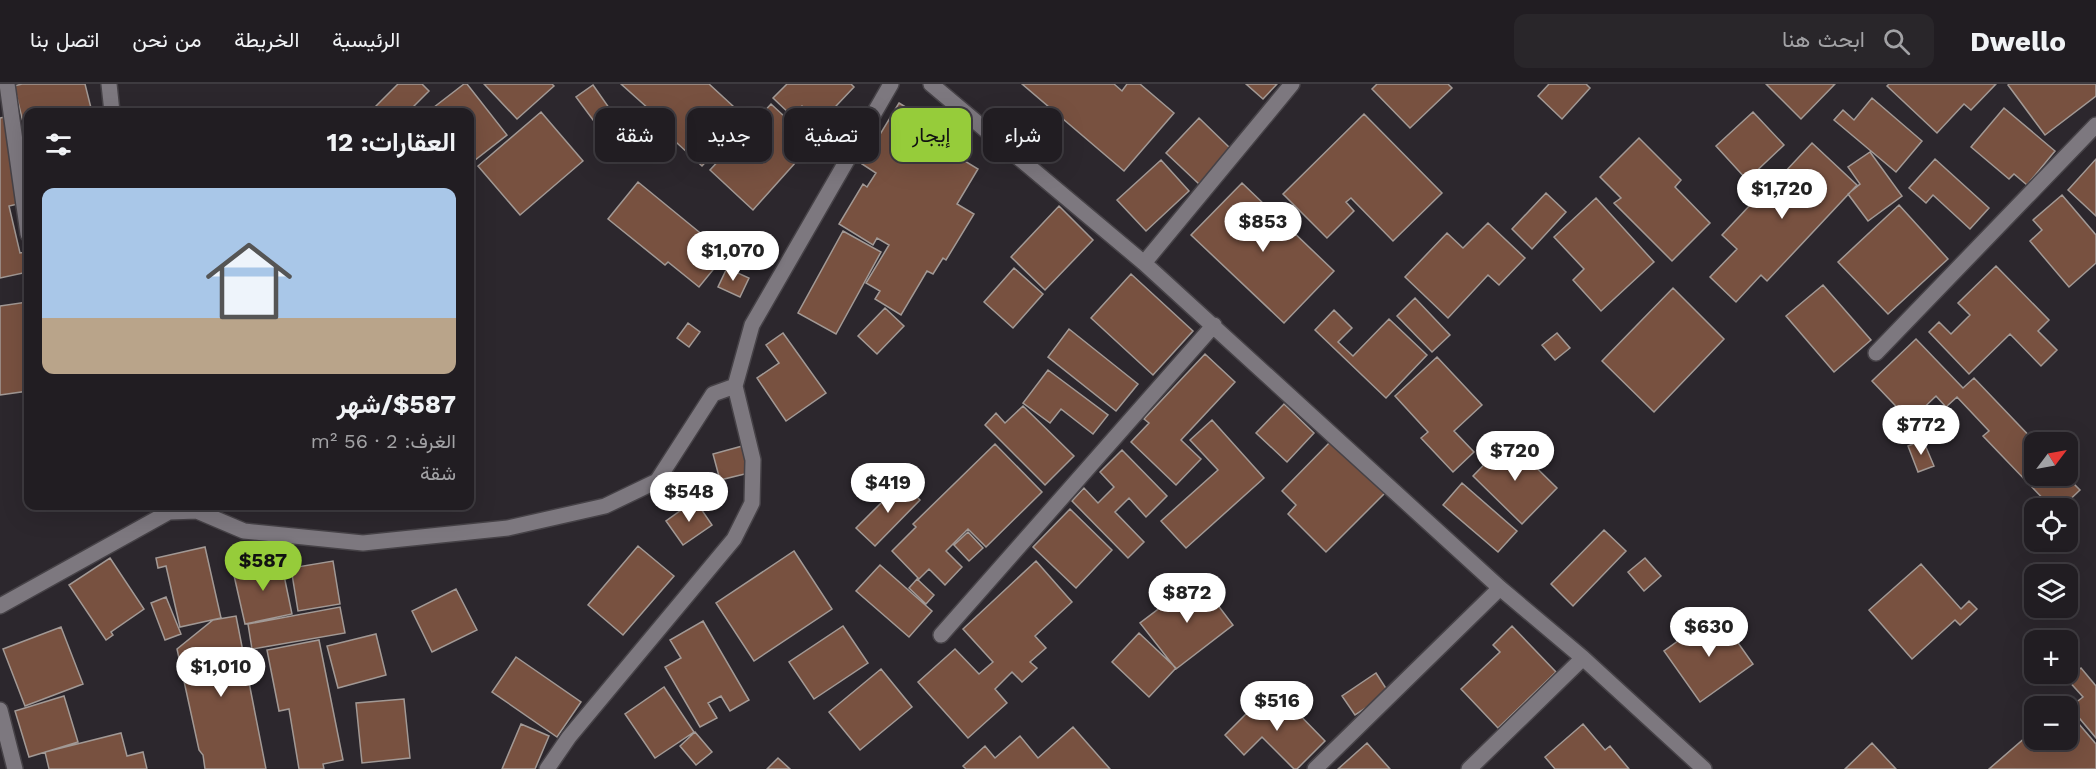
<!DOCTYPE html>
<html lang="ar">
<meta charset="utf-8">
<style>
:root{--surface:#211d22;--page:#29262a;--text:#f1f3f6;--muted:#a2a2a5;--line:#3e3b40;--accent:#96cc3a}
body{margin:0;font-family:"Work Sans",Vazirmatn,sans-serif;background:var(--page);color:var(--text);direction:rtl;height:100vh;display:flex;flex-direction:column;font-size:22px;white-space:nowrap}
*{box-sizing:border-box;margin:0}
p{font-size:20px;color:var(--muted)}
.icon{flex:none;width:33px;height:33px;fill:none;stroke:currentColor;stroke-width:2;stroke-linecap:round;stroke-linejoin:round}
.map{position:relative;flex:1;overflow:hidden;direction:ltr}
.panel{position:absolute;left:24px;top:24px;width:450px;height:402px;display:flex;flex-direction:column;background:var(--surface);border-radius:12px;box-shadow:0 6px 24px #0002,0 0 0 2px var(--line);direction:rtl}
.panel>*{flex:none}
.hud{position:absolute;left:492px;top:24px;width:570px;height:54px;direction:rtl;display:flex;gap:12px}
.needle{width:39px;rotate:58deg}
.fabs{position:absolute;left:2024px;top:348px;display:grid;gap:12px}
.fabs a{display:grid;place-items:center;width:54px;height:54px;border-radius:12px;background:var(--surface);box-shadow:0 6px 24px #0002,0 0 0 2px var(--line);font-size:30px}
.price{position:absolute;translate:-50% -51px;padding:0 14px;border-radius:21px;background:#fff;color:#222;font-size:20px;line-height:39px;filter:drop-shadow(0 2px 3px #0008)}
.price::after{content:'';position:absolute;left:50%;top:36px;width:18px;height:14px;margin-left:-9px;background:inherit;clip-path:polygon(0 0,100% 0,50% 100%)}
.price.selected{background:var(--accent);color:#111}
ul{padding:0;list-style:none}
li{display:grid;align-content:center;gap:12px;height:318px;padding:0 18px}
li span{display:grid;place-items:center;height:186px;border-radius:12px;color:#555}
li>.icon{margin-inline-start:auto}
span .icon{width:108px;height:108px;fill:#fffc;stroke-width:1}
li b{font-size:26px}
h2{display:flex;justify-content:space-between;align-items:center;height:72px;padding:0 18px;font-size:26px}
.tag{padding:0 21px;border-radius:12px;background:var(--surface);box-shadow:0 6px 24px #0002,0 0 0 2px var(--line);font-size:21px;line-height:54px}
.tag.selected{background:var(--accent);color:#111}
header{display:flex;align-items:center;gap:36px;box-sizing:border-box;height:84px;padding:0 30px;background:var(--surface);border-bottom:2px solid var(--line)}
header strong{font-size:28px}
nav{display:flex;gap:33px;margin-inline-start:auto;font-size:21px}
.search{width:420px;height:54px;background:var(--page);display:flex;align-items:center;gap:15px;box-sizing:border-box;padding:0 21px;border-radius:12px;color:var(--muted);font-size:22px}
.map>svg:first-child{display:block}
.building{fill:#785140;stroke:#a29995;stroke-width:1.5}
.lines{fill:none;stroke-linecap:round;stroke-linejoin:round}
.minor-casing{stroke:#464247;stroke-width:18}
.minor{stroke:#7d787f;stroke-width:15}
</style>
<header>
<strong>Dwello</strong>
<div class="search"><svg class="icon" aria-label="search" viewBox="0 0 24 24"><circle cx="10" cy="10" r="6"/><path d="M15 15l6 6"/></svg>ابحث هنا</div>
<nav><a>الرئيسية</a><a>الخريطة</a><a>من نحن</a><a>اتصل بنا</a></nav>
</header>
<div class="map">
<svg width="2096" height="685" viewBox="0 0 2096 685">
<rect width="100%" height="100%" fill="#2c272d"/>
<path class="building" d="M22 0H85L92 28H28V49L26 50 14 2Z
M398 0H422L429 7 408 28H380L375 23Z
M464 0H467L507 51 470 80V28L429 27Z
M484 0H552L554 2 517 35Z
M621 0H709L746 34 702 82 665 48 669 43Z
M787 0H851L854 3 820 39 802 22 792 32 773 14Z
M1022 0H1114L1122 7 1127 0H1140L1174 29 1124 87Z
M1246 0H1277L1263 15Z
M1377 0H1448L1452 4 1410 44 1372 5Z
M1549 0H1586L1590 4 1562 35 1538 12Z
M1766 0H1835L1801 35Z
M1889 0H1996L1971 26 1964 20 1937 49 1887 2Z
M2009 0H2096V12L2045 51 2008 1Z
M593 1 612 28 596 40 576 13Z
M1872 14 1922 57 1896 88 1834 36 1843 26 1854 36Z
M899 19 930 38 922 51 978 85 957 120 974 130 946 176 943 174 933 190 927 187 901 231 875 215 880 207 866 199 889 161 877 154 873 161 839 140 863 100 867 103 876 89 862 80Z
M771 20 813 59 753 126 710 86Z
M2004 24 2055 67 2027 101 2014 90 2009 95 1971 63Z
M541 28 583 77 520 131 478 82Z
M1753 28 1784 61 1747 96 1716 62Z
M1364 30 1442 109 1393 157 1351 114 1346 118 1354 127 1327 154 1283 110Z
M5 33 22 119 9 122 20 169 26 168 28 188 0 194V34Z
M1199 34 1232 66 1199 100 1166 69Z
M1639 54 1681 96 1675 103 1710 139 1672 177 1614 119 1621 114 1600 93Z
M1812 59 1857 101 1767 197 1761 191 1736 218 1710 193 1737 165 1722 151 1781 88 1783 90Z
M1870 68 1902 112 1868 137 1848 110 1860 100 1848 83Z
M1935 75 1989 124 1970 145 1933 111 1926 119 1909 104Z
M2096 75V132L2068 106Z
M1161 76 1189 107 1146 147 1117 116Z
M638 98 726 170 699 203 668 178 665 181 608 135Z
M1242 99 1334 187 1284 239 1191 151Z
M1546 109 1566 128 1532 165 1512 145Z
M2062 111 2096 151V179L2069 203 2030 157 2042 146 2033 136Z
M1596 114 1654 178 1601 227 1573 196 1584 185 1554 153Z
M1899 121 1948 175 1888 230 1838 178Z
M1059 122 1093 156 1045 206 1011 173Z
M1488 139 1525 174 1499 201 1488 191 1448 234 1405 193 1447 149 1463 164Z
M843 147 881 168 836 250 798 229Z
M1996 182 2049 236 2038 247 2057 266 2041 282 2010 250 1969 290 1929 248 1939 238 1951 250 1970 231 1958 219Z
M727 184 749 194 740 213 718 203Z
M1014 184 1043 210 1013 244 984 218Z
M1131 190 1193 247 1153 291 1091 234Z
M1823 201 1871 256 1834 288 1786 232Z
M1673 204 1724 255 1654 328 1602 277Z
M1415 214 1450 251 1432 268 1397 232Z
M27 218 28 307 0 311V222Z
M885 224 904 242 877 270 858 252Z
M1334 226 1352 244 1338 258 1353 272 1389 235 1427 271 1386 314 1315 246Z
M688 239 700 248 689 263 677 254Z
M1069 245 1138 300 1116 327 1048 273Z
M783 249 826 309 786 337 757 294 779 279 766 261Z
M1557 249 1570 264 1555 276 1542 261Z
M1916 255 1963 304 1974 294 2035 358 2034 392H2066L2080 406 2061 424H2052L1983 352 1989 347 1957 313 1946 323 1936 312 1910 337 1872 297Z
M1205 270 1235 298 1181 356 1201 375 1176 401 1131 358 1149 339 1144 335Z
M1437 273 1482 321 1454 347 1474 368 1453 388 1421 354 1428 348 1395 312Z
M1048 286 1108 331 1093 350 1061 325 1050 339 1023 319Z
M1284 320 1314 349 1287 378 1256 349Z
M1023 322 1074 372 1045 401 985 341 996 329 1005 339Z
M1212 336 1264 394 1186 464 1161 437 1218 386 1190 356Z
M1333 355 1386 408 1326 468 1288 430 1296 421 1282 407Z
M1508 356 1557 404 1522 440 1473 392Z
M1923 356 1934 382 1918 388 1908 362Z
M995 360 1042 408 986 463 968 445 946 467 962 483 945 501 929 485 919 495 892 467 916 443 913 440Z
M746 361 753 388 720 396 713 370Z
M1122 366 1167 412 1146 433 1129 414 1115 428 1144 458 1128 474 1072 417 1084 404 1098 419 1114 403 1100 388Z
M902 398 920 416 875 462 856 444Z
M1462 399 1517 447 1498 468 1443 421Z
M695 416 712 441 683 461 666 437Z
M1070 425 1112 466 1076 504 1033 463Z
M1604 446 1626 467 1573 522 1551 500Z
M968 448 983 464 969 477 954 461Z
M638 462 674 492 623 551 588 521Z
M205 463 221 534 180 543 166 482 158 484 156 474Z
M794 467 832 525 754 577 716 519Z
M110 474 144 525 111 548 113 551 106 556 69 501Z
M1645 474 1661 492 1644 507 1628 488Z
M281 477 292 530 245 540 233 487Z
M333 477 340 520 298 527 291 484Z
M1036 477 1072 518 1035 552 1046 564 1030 578 1037 584 1022 598 1012 588 995 605 1007 619 968 654 918 598 955 565 979 590 993 578 963 545Z
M1921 480 1961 525 1969 517 1977 525 1960 541 1955 536 1912 575 1869 526Z
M880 481 932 527 909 553 856 507Z
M917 495 934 511 926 520 909 504Z
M1198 495 1233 541 1176 585 1140 539Z
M456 505 477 546 432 568 412 527Z
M166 513 181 550 165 556 151 519Z
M340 523 345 549 252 565 248 540Z
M1717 529 1753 580 1700 618 1664 567Z
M236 532 266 685H205L203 671 199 666 177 565 213 536Z
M703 537 749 616 730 627 721 612 708 619 717 634 700 643 665 583 681 574 670 556Z
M843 542 868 579 814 615 789 578Z
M1512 542 1556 588 1498 644 1461 605 1500 568 1493 561Z
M61 543 83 600 25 622 3 565Z
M1139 549 1176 584 1149 613 1112 578Z
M376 550 386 591 338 604 327 562Z
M319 556 343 676 323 680 324 685H299L289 625 279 627 267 566Z
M516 573 581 618 557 653 492 608Z
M2081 584 2096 602V654L2070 623 2083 613 2067 595Z
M881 585 912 623 860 666 829 628Z
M1376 589 1389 609 1355 631 1342 612Z
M664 603 694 648 655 674 625 630Z
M1265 611 1282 627 1289 620 1325 657 1297 685H1294L1262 653 1244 671 1225 651Z
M64 612 78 658 29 673 15 627Z
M404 615 410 674 362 679 356 619Z
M2067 626 2096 660V685H1989L2034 646V656H2067Z
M521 640 549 652 535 685H502Z
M1583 640 1605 666 1610 662 1629 685H1555L1545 673Z
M1073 643 1110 685H966L963 682 985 662 995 674 1020 652 1038 674Z
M695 648 712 668 696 681 680 662Z
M121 649 127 672 143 668 147 685H49L45 668Z
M1367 659 1390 685H1338Z
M1872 659 1896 685H1845Z
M778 674 790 685H767Z"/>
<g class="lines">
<defs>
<path id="minor" d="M7 0 28 150
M109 0 112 28
M931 0 1144 179 1500 504 1583 574 1704 685
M1144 179 1292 0
M1876 269 2096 41
M0 522 169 428 197 427 244 447 363 459 508 444 605 422 657 397 713 310 735 302
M941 551 1214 241
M0 626 15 685
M547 685 569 653 734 455 752 419 753 376 735 302 752 241 891 0
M1315 685 1500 504
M1469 685 1583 574"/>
</defs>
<use href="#minor" class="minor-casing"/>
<use href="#minor" class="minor"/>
</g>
</svg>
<div class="fabs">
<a><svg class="needle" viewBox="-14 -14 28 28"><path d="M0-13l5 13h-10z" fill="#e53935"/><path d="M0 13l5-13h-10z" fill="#a2a2a5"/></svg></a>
<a><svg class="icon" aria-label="locate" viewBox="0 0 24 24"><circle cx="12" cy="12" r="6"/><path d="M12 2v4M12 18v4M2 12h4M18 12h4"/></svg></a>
<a><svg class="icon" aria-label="layers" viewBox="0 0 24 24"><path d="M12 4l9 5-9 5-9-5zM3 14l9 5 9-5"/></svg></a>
<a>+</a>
<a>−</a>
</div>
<b class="price" style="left:1782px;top:136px">$1,720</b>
<b class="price" style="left:1263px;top:169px">$853</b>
<b class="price" style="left:733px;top:198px">$1,070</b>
<b class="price" style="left:1921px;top:372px">$772</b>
<b class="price" style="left:1515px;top:398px">$720</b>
<b class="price" style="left:888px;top:430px">$419</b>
<b class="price" style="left:689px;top:439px">$548</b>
<b class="price selected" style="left:263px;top:508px">$587</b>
<b class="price" style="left:1187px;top:540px">$872</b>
<b class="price" style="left:1709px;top:574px">$630</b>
<b class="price" style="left:221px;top:614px">$1,010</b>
<b class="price" style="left:1277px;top:648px">$516</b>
<div class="hud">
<a class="tag">شراء</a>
<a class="tag selected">إيجار</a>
<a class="tag">تصفية</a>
<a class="tag">جديد</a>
<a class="tag">شقة</a>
</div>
<section class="panel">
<h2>العقارات: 12<svg class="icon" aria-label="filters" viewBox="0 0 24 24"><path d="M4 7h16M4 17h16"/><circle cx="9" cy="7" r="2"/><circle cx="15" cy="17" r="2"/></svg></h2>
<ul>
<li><span style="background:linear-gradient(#a9c7e8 70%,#b9a48a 0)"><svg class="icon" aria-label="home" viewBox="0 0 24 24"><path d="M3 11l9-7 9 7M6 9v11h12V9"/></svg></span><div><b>$587/شهر</b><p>الغرف: 2 · 56 m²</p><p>شقة</p></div></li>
</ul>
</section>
</div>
